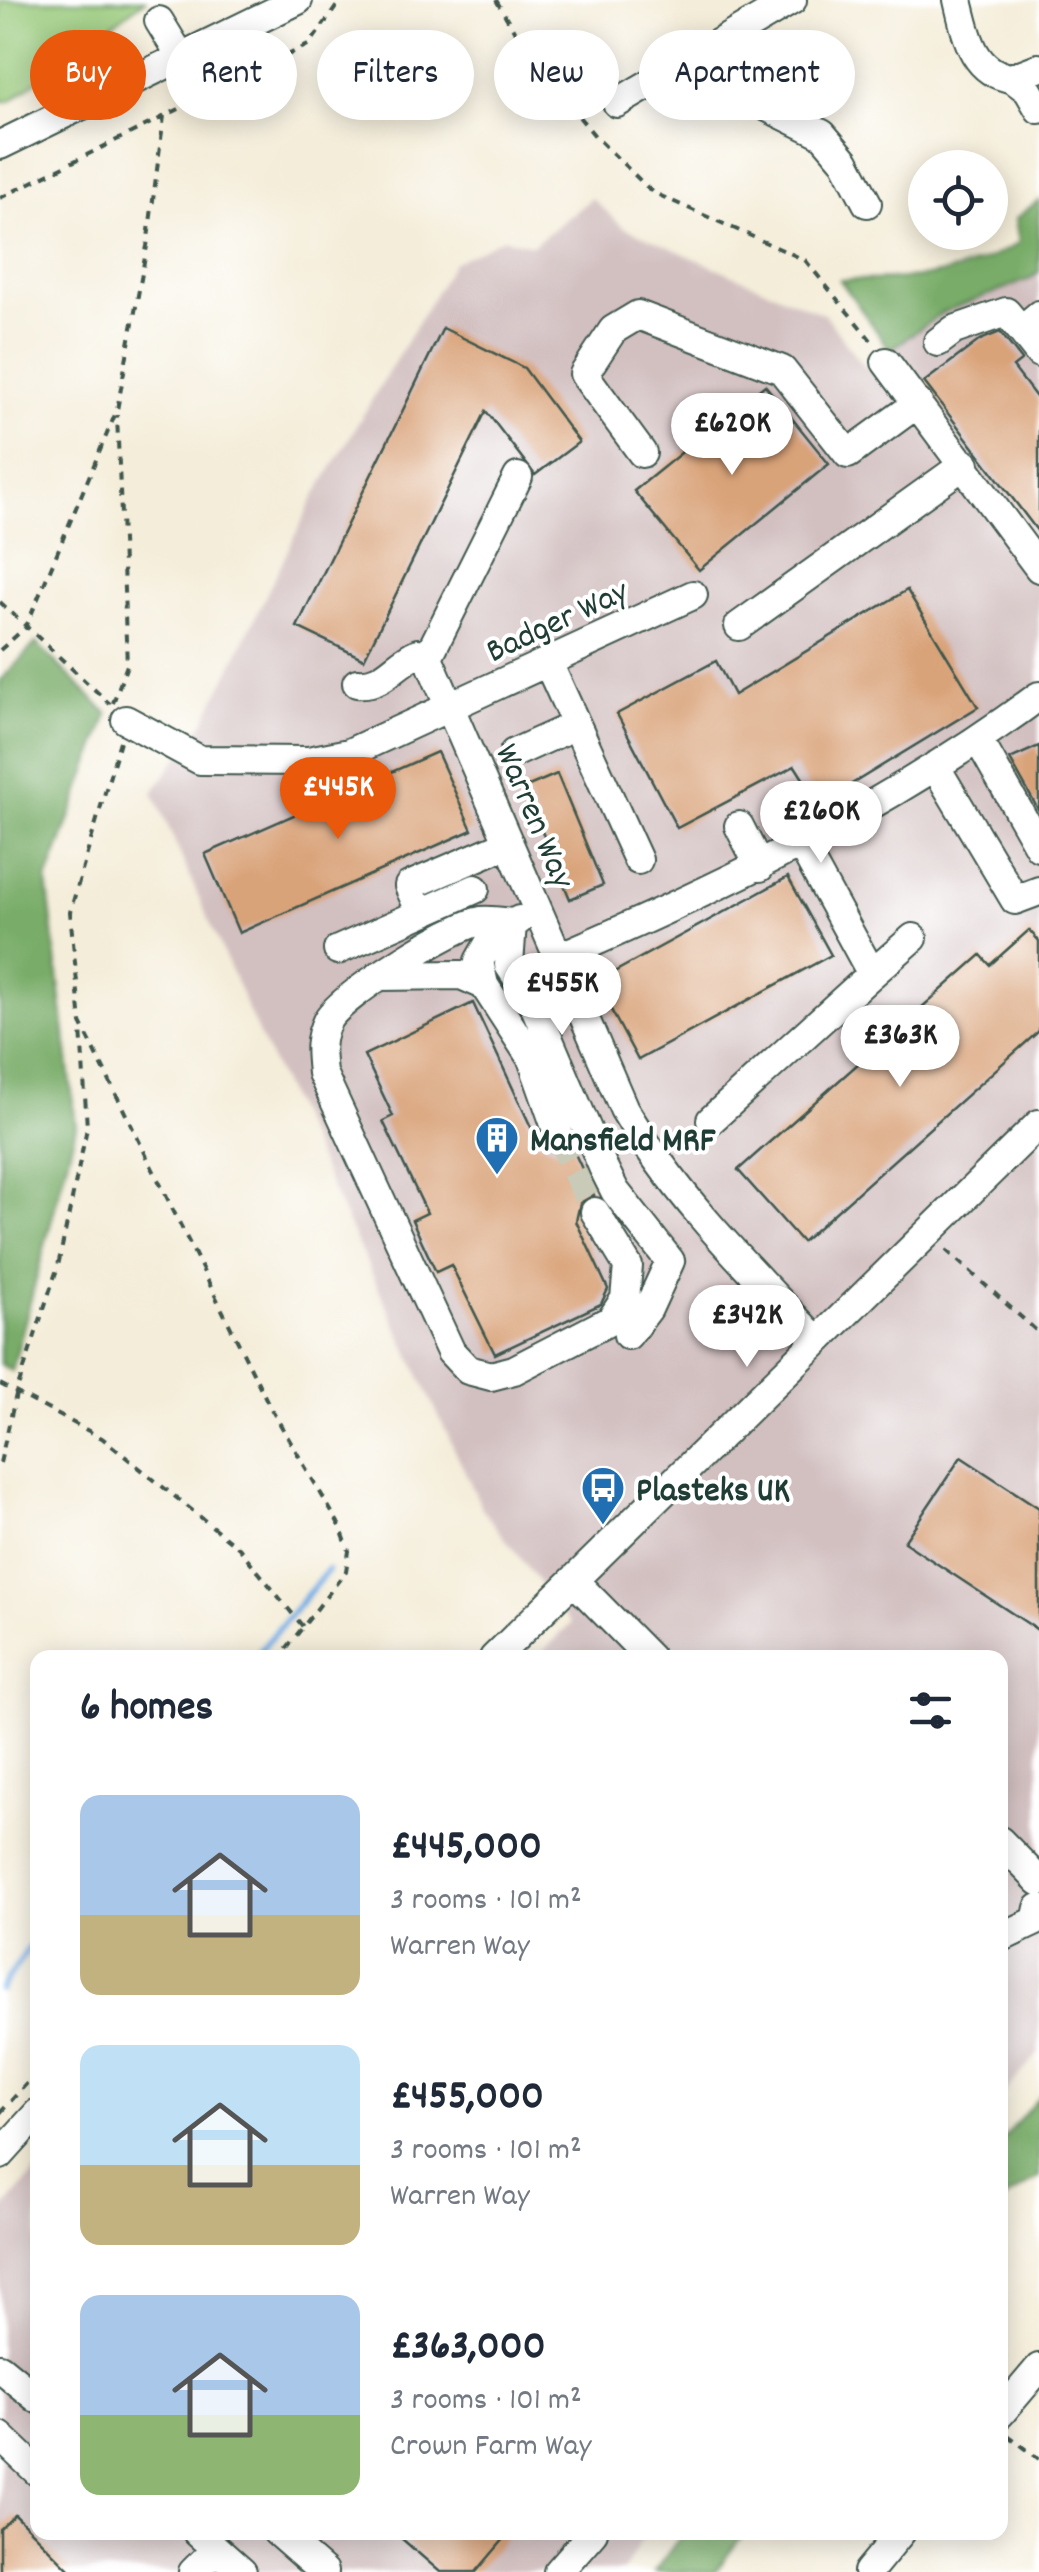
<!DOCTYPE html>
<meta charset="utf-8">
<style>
:root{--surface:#fff;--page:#f6f6f7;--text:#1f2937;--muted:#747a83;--accent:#ea580c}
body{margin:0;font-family:Dekko,sans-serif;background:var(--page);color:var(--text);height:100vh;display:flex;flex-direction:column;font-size:38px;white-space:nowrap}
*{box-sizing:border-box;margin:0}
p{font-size:32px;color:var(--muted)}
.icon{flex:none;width:55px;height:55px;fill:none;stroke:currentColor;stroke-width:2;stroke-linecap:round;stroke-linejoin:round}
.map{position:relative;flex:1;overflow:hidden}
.sheet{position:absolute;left:30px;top:1650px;width:978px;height:890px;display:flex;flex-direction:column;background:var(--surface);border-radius:20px;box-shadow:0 5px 25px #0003}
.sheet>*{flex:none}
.guide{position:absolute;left:30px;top:30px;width:980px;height:90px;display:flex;gap:20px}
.fabs{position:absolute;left:908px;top:150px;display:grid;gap:20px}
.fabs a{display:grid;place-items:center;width:100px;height:100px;border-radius:50%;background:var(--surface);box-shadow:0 5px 25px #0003;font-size:50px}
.price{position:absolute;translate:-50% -85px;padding:0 22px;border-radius:35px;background:#fff;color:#222;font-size:32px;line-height:65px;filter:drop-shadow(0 2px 5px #0008)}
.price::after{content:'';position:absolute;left:50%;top:60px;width:30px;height:22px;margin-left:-15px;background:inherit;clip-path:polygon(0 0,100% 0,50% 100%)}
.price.on{background:var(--accent);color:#fff}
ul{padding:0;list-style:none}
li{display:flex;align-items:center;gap:30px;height:250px;padding:0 50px}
li span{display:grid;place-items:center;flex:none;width:280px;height:200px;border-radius:20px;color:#555}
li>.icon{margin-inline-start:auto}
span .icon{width:120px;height:120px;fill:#fffc;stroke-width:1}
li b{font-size:42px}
h2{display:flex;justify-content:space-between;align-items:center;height:120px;padding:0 50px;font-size:42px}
.chip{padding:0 35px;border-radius:45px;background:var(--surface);box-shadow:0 5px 25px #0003;font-size:35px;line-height:90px}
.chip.on{background:var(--accent);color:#fff}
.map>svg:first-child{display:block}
.industrial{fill:#d2bfc0}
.green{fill:#96c878;stroke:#5a8256;stroke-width:2.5}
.forest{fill:#78ac68;stroke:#4c744e;stroke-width:2.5}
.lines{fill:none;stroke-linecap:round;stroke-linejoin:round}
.stream{stroke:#74aee5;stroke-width:6}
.building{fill:#d9a379}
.minor-tunnel{stroke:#c9cab8;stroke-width:28;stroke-dasharray:28 14;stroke-linecap:butt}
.minor-casing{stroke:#3f574d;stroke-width:32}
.path{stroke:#3f574d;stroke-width:4;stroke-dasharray:8 8;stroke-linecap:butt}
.minor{stroke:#fff;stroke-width:28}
.labels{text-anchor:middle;stroke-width:8;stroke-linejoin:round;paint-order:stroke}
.street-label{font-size:35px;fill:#1f3d34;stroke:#fff}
.poi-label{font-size:35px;font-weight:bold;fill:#1f3d34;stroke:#fff;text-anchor:start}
</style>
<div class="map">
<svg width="1039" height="2572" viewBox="0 0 1039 2572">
<rect width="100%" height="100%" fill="#fff"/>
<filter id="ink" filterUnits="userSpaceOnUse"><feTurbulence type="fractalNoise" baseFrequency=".01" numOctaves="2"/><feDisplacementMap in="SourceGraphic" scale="20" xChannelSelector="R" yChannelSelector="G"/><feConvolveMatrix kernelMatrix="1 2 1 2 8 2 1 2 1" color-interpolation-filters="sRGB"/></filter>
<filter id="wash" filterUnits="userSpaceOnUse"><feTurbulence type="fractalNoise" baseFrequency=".0048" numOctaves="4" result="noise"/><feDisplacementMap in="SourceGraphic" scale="40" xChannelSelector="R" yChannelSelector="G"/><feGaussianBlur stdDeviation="2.25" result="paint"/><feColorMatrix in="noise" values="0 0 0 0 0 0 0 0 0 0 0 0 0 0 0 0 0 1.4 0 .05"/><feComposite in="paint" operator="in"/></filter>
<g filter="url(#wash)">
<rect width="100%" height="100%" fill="#f4edd9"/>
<path class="industrial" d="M592 198 623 227 825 315 865 368 943 312 1030 279 1039 272V2053L1000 2098V1658L537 1657 571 1624 483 1510 255 1026 153 792 205 720 312 501 453 263 504 238 533 245Z
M37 2170 38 2532 646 2533 623 2572H0V2213Z"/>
<path class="green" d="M0 0H145L10 101H0Z"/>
<path class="forest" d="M1039 200V272L1030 279 943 312 890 350 840 280C910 281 958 278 1019 243L1015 219Z
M36 643 108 714 47 881 76 1127 12 1371 0 1364V681Z
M1039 2097V2177L1000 2202V2143Z
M683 2533V2532L744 2533 715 2572H654Z"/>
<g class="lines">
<path class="stream" d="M254 1658 328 1570
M0 1990 38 1934"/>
</g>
<g id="blocks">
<path class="building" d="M443 328 524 368 579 442 535 475 486 411 364 659 297 627Z
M1000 332 1022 360 1013 367 1039 401V533L924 382 980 340Z
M765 385 829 464 699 570 634 491Z
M907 590 978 707 819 804 795 766 677 828 617 714 716 661 734 695Z
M1039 746V811L1010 759Z
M437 752 472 830 239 933 205 854Z
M557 774 603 885 570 899 524 788Z
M788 877 831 955 638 1060 596 982Z
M1029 930 1039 941V1031L802 1242 738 1170 981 955 990 965Z
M473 1003 538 1142 556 1150 571 1145 594 1195 580 1203 576 1221 608 1289 601 1304 495 1354 451 1265 436 1272 412 1220 427 1213 383 1121 393 1116 364 1055Z
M961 1457 1039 1508V1631L904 1542Z
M15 2515 72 2572H0V2529Z
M394 2532H510L476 2572H440Z"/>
</g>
</g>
<g filter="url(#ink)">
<use href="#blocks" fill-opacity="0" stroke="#3f574d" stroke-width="2.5"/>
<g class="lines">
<path class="minor-tunnel" d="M558 1133 595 1212"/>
<defs>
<path id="minor" d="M958 0C966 33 972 73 1012 78
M159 21 181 57
M719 43 746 90 761 104 822 134 845 161 867 203
M1038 68 1012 78 1028 90 1039 109
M617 103 792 0
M0 145 298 0
M1039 315 1021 330 1039 353
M938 342 954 330 1006 312 1021 330
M886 362 1039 568
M642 453 584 374 613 330 638 315 782 370 848 454 918 403
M739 626 965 464
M428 657 624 1109C676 1197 747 1267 817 1341
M549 665 638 860
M357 683C384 686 394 663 418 653L428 657 518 477
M126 720 200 760 308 761 349 753 693 595
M978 739 1039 847
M514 753 576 725
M935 766 1015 900 1039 891
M739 826 760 867
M421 913 409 886 509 843
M519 920 491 940 479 961 484 985 532 1059 558 1133
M338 950 475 889
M559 957C727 885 891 805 1039 696
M872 974 913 938
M378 976 461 975 484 985
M711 1120 872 974 801 844
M595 1212 628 1266 625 1299 611 1320 514 1370 491 1376 468 1370 451 1352 322 1073C320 1053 318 1040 327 1021 340 996 454 925 481 921 491 920 503 922 512 923L509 965 532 1000 603 1167 615 1191 670 1261 648 1309 628 1335
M575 1582 650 1658
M494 1658 1039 1124
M1000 1841 1039 1881
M1000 1938 1036 1921 1039 1908
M0 2155 38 2113
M0 2368 38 2399
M1000 2414 1039 2368
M0 2436 38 2472
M197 2532 242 2572
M277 2532 323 2572
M193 2572 216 2549
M558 2572 593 2532
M868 2572 901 2532"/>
</defs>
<use href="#minor" class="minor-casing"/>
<path class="path" d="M496 0 531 59 595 136 652 192 805 260 874 344
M0 198 310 44 341 0
M0 602 110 704
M0 650 26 627 117 410 147 246 164 116
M113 703 127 665 117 415
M120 741 70 912 81 1023 270 1407 340 1526 349 1551 346 1571 279 1658
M946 1250 1039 1333
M0 1384 102 1438 239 1548 304 1628
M0 1463 17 1390 58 1266 87 1128 81 1028
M0 2113 38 2071
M1008 2435 1039 2459"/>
<use href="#minor" class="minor"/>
</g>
</g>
<defs>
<symbol id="building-pin" viewBox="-11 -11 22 30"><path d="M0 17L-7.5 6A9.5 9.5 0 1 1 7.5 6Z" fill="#1f6fb2" stroke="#fff"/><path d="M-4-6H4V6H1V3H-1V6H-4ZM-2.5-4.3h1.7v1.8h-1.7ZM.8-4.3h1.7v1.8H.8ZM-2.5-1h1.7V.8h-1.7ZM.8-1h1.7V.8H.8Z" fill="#fff"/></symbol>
<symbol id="bus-pin" viewBox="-11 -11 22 30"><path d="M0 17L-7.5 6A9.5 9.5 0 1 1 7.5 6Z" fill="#1f6fb2" stroke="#fff"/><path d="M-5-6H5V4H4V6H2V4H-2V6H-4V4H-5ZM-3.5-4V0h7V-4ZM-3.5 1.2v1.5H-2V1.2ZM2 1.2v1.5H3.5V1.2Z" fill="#fff"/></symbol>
</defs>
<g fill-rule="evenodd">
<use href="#building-pin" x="472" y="1113" width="50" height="68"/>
<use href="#bus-pin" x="578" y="1463" width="50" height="68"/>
</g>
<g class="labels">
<g class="street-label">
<text transform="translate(556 619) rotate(-25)" y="12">Badger Way</text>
<text transform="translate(537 815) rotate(67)" y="12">Warren Way</text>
</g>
<g class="poi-label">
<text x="530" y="1150">Mansfield MRF</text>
<text x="636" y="1500">Plasteks UK</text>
</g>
</g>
</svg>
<div class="fabs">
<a><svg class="icon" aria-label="locate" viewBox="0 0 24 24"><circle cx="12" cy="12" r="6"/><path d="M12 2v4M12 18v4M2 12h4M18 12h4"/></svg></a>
</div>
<b class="price" style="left:732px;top:478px">£620K</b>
<b class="price on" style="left:338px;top:842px">£445K</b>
<b class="price" style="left:821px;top:866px">£260K</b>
<b class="price" style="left:562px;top:1038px">£455K</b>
<b class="price" style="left:900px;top:1090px">£363K</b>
<b class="price" style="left:747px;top:1370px">£342K</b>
<div class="guide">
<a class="chip on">Buy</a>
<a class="chip">Rent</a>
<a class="chip">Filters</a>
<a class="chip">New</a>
<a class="chip">Apartment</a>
</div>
<section class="sheet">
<h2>6 homes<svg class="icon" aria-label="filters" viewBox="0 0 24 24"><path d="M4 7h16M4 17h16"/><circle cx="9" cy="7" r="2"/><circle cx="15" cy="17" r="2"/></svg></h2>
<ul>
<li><span style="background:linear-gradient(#a9c7e8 60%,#c2b280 0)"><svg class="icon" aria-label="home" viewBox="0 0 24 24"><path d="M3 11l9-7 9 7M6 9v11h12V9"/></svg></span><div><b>£445,000</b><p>3 rooms · 101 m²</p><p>Warren Way</p></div></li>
<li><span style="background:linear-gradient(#bfe0f5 60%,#c2b280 0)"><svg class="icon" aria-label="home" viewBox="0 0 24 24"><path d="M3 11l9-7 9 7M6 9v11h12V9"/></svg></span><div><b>£455,000</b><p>3 rooms · 101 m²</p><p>Warren Way</p></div></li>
<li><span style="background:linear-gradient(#a9c7e8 60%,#8fb573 0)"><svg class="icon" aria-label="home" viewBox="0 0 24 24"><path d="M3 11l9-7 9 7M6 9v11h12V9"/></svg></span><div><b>£363,000</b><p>3 rooms · 101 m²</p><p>Crown Farm Way</p></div></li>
</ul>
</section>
</div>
